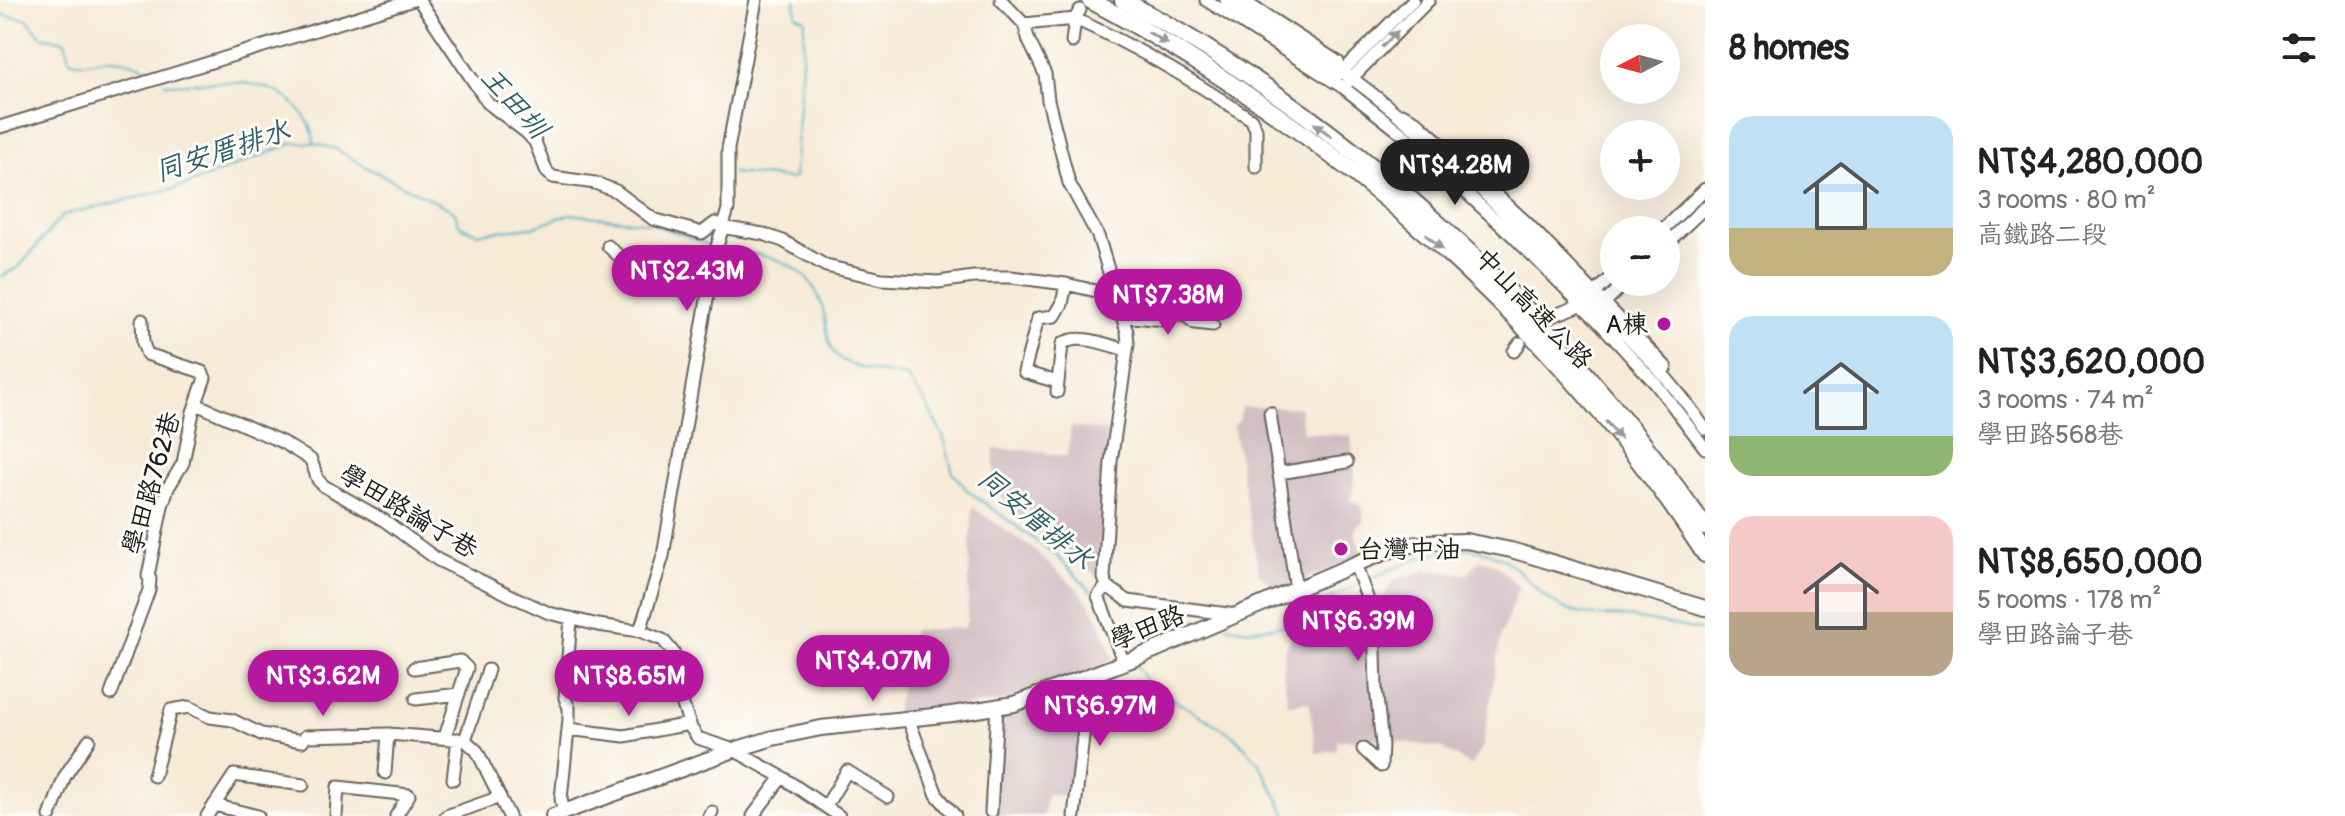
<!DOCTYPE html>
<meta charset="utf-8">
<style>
:root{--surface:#fff;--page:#f6f6f6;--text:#222;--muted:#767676;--accent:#b5179e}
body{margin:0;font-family:Pangolin,"LXGW WenKai TC",sans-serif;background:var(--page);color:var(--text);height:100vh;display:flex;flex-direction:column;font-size:30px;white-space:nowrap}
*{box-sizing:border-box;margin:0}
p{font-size:26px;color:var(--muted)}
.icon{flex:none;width:44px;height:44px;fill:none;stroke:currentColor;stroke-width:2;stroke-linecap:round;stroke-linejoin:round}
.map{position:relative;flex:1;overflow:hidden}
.panel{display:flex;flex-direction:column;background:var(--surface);width:640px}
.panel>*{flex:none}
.needle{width:52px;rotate:264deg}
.controls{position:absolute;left:1600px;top:24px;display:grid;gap:16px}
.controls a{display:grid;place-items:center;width:80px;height:80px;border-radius:50%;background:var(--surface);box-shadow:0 8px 32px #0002;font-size:40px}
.price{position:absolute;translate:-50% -68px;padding:0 18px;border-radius:28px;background:var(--accent);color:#fff;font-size:26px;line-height:52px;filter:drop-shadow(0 2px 4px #0008)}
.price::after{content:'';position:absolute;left:50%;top:48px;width:24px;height:18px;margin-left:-12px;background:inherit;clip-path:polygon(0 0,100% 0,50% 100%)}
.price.current{background:#222;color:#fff}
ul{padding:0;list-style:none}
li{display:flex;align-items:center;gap:24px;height:200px;padding:0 24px}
li span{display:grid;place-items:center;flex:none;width:224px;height:160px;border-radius:24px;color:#555}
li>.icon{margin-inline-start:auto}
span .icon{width:96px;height:96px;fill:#fffc;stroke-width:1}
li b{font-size:34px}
h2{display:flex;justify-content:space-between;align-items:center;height:96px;padding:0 24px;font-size:34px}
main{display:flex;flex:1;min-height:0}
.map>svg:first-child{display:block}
.industrial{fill:#d2bec2}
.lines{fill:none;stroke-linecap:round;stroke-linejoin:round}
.stream{stroke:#44afc2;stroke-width:2}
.minor-casing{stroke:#69645d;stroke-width:15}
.major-casing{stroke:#69645d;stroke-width:18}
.highway-casing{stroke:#69645d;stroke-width:20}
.minor{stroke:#fff;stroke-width:11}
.major{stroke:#fff;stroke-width:14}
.highway{stroke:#fff;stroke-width:16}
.oneway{fill:#999}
.poi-dot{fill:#b5179e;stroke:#fdfcf7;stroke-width:3}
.labels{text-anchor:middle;stroke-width:6;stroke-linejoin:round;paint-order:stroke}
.street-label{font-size:26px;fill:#1c1c1c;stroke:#fdfcf7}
.poi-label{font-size:26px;fill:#1c1c1c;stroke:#fdfcf7;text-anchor:end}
.water-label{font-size:28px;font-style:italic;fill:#2e5e67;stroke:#fdfcf7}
</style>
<main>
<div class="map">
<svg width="1705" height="816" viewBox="0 0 1705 816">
<rect width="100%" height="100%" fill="#fdfcf7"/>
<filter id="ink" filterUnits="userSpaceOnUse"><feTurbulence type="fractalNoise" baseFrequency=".0125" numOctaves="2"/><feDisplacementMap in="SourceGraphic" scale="16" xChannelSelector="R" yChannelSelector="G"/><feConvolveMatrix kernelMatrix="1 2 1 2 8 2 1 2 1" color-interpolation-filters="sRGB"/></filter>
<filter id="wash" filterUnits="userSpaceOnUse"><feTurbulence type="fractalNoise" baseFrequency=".006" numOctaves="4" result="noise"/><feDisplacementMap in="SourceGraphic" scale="32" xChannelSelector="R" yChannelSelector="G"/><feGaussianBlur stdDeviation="1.8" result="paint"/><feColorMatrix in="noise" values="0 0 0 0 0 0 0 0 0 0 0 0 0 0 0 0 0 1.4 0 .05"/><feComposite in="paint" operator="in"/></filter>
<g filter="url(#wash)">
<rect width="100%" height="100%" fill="#f7ead7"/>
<path class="industrial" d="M1241 407H1299L1303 432 1351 436 1355 472 1351 500 1362 506 1365 522 1356 527V536L1363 556 1271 593 1267 581 1259 574 1233 425 1239 420Z
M1071 427 1110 432 1100 573 1097 576 1011 510 994 484V449L1029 450 1067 457Z
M972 507 1030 547 1079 590 1097 615 1114 660 1047 691 998 702 895 715 913 630 964 628 967 621Z
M1479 560 1495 564 1519 587 1501 635 1483 746 1471 766 1442 748 1384 739 1337 740 1336 750 1316 753 1309 702 1288 704 1283 670 1285 650 1294 631 1316 624 1342 608 1380 606 1393 580 1426 570 1468 574Z
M1083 690 1085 698 1070 796 1047 794 1043 816H991L999 715Z"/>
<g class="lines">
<path class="stream" d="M0 15 27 19 41 36 65 41 70 60C85 66 99 57 114 59 128 60 146 66 156 75
M164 82 167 84C213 83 272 72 302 113 310 124 313 129 314 142
M732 173 791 179 794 177 805 19 796 15 795 0
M656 225 714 247
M710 245 716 229
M720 248C764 256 809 257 823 309 827 322 826 340 833 351 846 371 886 372 907 377L925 402 944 438 953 473 968 491 1057 556 1093 593
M0 277 19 267 63 215 184 186 293 143H314L336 149 366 167 454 211 460 226 477 233 532 227 570 214 650 223
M1365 581C1411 562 1468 527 1514 567 1532 582 1544 600 1566 609 1587 618 1611 615 1633 618 1657 622 1681 627 1705 631
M1227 626 1247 630 1295 624 1326 601 1356 585
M1116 627C1154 622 1165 612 1205 621
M1136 666 1149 685 1233 735 1258 761 1287 816"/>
</g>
</g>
<g filter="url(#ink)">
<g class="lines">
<defs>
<path id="minor" d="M419 0 488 103 527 133 535 142 547 172 553 177 595 183 616 191 653 219 702 233 715 223 721 227 763 234 783 241 826 266 882 279 938 282 974 277H1011L1066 284
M1001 0 1024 24
M1206 0 1344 88 1405 136 1514 237 1599 322 1656 384 1705 448
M1226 0 1333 71H1342C1424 130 1499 207 1571 280 1618 327 1668 373 1705 429
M1242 0 1338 62 1342 71
M1080 10 1075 19 1024 24 1029 41 1045 74 1048 100 1069 183 1098 236 1127 332 1128 344 1111 462 1104 578 1107 586 1128 601 1236 615
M1072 42 1075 19C1138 47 1194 81 1251 119L1256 129V167
M1340 74 1413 0
M1347 83 1429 0
M1402 114 1416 121 1526 222 1666 367
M0 127 413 0
M1662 230 1705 189
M1666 244 1705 207
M608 246C614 252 621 258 628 263 647 274 687 275 711 280
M1591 297 1614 275
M1601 306 1626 282
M1123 316 1165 320 1173 314H1183L1195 323 1213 325
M1552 316 1576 307
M1514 351 1520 343
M1057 382 1024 372 1038 318 1055 316 1062 304 1066 284 1117 296
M1057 392 1062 344C1079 332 1109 346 1127 350
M196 404 282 442 311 460 318 480 324 486 385 521 438 560 516 598 549 613 598 625 640 631 663 640 673 652 677 688 691 728 698 738 734 750 782 777 839 816
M1270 413 1296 590
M1279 473 1347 462
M1355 564 1374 617 1376 688 1382 745 1381 766 1363 749
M1107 586 1098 596 1124 663
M640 631 663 556 715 253 728 209V149L756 0
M414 668 460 661 467 668 445 737
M111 694 149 590 150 579 148 576 162 506 168 488 183 463 193 412 205 378 202 372 147 354 143 343 142 320
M416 699 459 694
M908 718 937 795 955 816
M568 729 624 736 690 724
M465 740 488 670
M385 773 388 734
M154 776 171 710 189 707 210 717 232 720 261 734 302 741 306 736 388 734 465 740 477 751 509 816
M453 779 458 739
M214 805 258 816
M826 806 847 771 888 797
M564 812 561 799 569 720V708L565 698 571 618
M991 812 997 706
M50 816 65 776 89 740
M207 816 234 775 303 785
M336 816 338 787 409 795 396 816
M446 816 500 797
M709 816 712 812
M753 816 782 777
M1074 816 1090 676"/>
<path id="major" d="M553 816 734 750 773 738 821 728 952 714 1014 704 1136 658 1355 564 1396 548 1428 542 1466 541 1511 550 1705 608"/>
<path id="highway" d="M1090 0C1334 130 1554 322 1705 554
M1123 0C1354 123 1556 314 1705 527"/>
</defs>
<use href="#minor" class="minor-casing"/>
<use href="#major" class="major-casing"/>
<use href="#highway" class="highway-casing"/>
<use href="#minor" class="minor"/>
<use href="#major" class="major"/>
<use href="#highway" class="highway"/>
</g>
<defs><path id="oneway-solid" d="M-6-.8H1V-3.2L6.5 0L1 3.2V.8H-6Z" transform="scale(2)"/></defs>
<g class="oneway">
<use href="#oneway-solid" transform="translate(1158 38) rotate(31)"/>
<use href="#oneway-solid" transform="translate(1390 39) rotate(-45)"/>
<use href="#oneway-solid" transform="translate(1323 130) rotate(-143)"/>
<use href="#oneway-solid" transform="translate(1434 242) rotate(42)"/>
<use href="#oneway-solid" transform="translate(1613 430) rotate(51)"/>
</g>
</g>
<g class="poi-dot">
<circle cx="1664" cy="324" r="8"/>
<circle cx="1341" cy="549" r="8"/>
</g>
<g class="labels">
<g class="street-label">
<text transform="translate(1534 308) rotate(46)" y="9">中山高速公路</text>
<text transform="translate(151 483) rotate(-74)" y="9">學田路762巷</text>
<text transform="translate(409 511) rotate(31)" y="9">學田路論子巷</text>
<text transform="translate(1147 627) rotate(-22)" y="9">學田路</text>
</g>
<g class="poi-label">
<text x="1648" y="333">A棟</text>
<text x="1357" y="558" text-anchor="start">台灣中油</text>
</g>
<g class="water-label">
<text transform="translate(515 102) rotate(48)" y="10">王田圳</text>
<text transform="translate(222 150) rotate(-18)" y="10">同安厝排水</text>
<text transform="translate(1036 518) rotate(40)" y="10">同安厝排水</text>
</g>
</g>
</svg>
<div class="controls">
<a><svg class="needle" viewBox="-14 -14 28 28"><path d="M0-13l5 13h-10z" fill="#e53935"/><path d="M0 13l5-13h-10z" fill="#767676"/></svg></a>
<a>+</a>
<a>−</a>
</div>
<b class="price current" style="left:1455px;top:207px">NT$4.28M</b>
<b class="price" style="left:687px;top:313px">NT$2.43M</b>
<b class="price" style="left:1168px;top:337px">NT$7.38M</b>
<b class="price" style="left:1358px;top:663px">NT$6.39M</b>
<b class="price" style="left:873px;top:703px">NT$4.07M</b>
<b class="price" style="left:323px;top:718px">NT$3.62M</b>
<b class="price" style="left:629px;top:718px">NT$8.65M</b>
<b class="price" style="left:1100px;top:748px">NT$6.97M</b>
</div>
<section class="panel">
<h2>8 homes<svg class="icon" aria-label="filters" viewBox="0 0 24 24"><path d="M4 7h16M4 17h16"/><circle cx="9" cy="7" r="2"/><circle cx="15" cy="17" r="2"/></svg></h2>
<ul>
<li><span style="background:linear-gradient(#bfe0f5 70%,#c2b280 0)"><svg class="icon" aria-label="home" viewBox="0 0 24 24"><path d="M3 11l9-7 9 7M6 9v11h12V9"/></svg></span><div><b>NT$4,280,000</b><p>3 rooms · 80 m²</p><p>高鐵路二段</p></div></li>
<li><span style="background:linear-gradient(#bfe0f5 75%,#8fb573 0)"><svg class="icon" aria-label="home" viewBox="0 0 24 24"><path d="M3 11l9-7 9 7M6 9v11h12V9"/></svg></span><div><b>NT$3,620,000</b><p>3 rooms · 74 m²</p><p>學田路568巷</p></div></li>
<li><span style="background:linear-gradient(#f6c9c9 60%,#b9a48a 0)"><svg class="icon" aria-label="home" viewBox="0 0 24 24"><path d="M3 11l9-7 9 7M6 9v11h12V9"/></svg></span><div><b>NT$8,650,000</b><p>5 rooms · 178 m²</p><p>學田路論子巷</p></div></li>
</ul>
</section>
</main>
